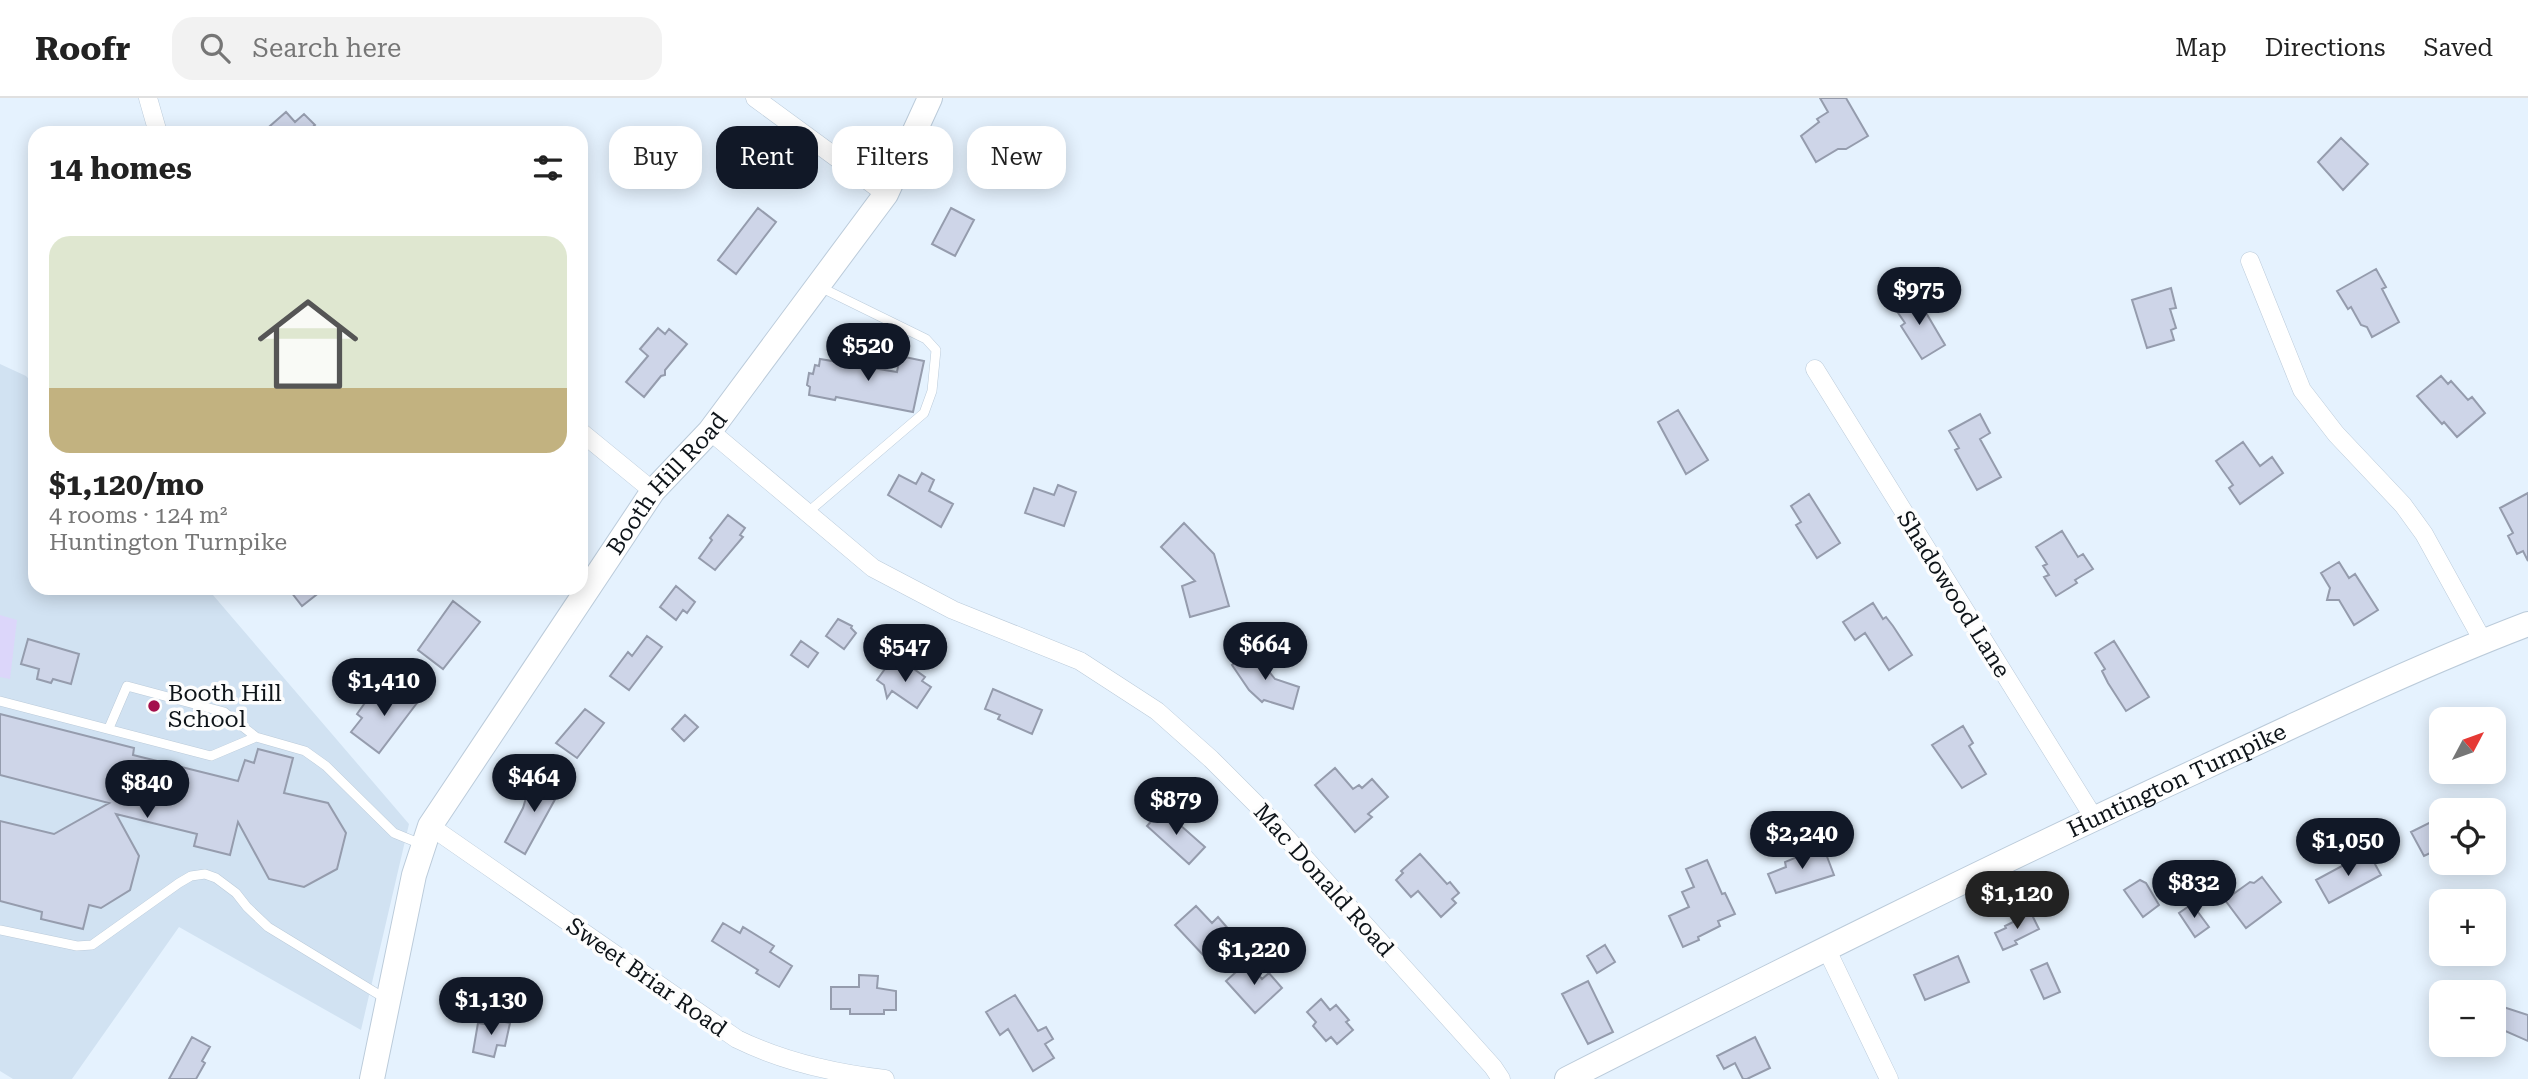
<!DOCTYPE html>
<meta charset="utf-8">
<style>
:root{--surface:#fff;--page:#f2f2f2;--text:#222;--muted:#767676;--line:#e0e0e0;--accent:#111827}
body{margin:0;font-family:"Roboto Serif",serif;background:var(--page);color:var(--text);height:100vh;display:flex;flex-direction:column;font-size:26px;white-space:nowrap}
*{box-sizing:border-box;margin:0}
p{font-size:23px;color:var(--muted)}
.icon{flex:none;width:38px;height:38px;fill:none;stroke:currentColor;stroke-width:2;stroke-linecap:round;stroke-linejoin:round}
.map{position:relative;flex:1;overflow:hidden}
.side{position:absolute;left:28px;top:28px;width:560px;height:469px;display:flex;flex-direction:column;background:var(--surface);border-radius:21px;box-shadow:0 4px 18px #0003}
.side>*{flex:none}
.hud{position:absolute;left:609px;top:28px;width:665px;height:63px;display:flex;gap:14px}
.needle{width:46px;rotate:49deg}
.tools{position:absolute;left:2429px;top:609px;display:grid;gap:14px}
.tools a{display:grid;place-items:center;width:77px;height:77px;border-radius:14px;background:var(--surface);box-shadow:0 4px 18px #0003;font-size:35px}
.price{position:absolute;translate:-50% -60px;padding:0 16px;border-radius:24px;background:var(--accent);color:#fff;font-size:23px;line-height:46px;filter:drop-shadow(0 2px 4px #0008)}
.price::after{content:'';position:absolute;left:50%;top:42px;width:21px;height:16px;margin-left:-10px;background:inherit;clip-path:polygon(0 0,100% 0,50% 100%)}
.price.on{background:#222;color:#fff}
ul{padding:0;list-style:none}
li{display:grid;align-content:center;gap:14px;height:371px;padding:0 21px}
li+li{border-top:2px solid var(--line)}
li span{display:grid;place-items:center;height:217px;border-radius:21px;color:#555}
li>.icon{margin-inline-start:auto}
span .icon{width:126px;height:126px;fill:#fffc;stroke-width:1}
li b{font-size:30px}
h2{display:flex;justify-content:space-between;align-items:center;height:84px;padding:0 21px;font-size:30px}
.pill{padding:0 24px;border-radius:21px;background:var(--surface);box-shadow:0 4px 18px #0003;font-size:24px;line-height:63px}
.pill.on{background:var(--accent);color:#fff}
header{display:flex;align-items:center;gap:42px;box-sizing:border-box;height:98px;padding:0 35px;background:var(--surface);border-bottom:2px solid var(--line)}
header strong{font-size:33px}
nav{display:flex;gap:38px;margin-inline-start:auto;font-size:24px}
.search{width:490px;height:63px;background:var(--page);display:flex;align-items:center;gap:18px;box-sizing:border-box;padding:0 24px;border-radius:21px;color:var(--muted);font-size:26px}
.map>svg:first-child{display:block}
.built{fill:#d1e2f2}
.green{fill:#dcd6fa}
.building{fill:#ced5e8;stroke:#959cad;stroke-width:2}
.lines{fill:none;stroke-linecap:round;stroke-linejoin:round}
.lane-casing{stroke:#bbcbda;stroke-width:10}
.street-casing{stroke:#bbcbda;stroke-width:19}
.secondary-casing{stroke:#bbcbda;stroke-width:26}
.lane{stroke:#fff;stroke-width:9}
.street{stroke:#fff;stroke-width:18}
.secondary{stroke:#fff;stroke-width:24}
.poi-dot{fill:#a40f4c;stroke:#fdfdfd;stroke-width:2.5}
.labels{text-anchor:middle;stroke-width:7;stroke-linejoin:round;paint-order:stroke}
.street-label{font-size:23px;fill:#0e1419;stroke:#fdfdfd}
.poi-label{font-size:23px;fill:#0e1419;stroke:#fdfdfd;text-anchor:start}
</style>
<header>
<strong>Roofr</strong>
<div class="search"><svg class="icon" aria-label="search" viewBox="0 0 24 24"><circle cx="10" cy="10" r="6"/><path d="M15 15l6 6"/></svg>Search here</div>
<nav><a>Map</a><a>Directions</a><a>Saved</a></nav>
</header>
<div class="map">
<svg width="2528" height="981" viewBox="0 0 2528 981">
<rect width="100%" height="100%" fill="#e5f2fe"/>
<path class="built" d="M0 266 26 278 35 288V490H207L409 726 361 932 179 829 72 981H13L0 973Z"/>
<path class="green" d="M0 517 17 522 10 581 0 579Z"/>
<path class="building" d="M1820 0H1846L1868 38 1846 51H1838L1816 64 1801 38 1819 24 1817 21 1828 14Z
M286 14 295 24 304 16 315 27 306 35H262Z
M997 31 1020 43 1001 79 978 67Z
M2341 40 2368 66 2343 92 2318 64Z
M758 110 776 124 736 176 718 162Z
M951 110 974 122 955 158 932 146Z
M2376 171 2386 189 2382 191 2399 224 2372 239 2367 229 2361 227 2351 209 2348 211 2337 193Z
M2171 190 2176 210 2170 211 2176 230 2171 232 2174 242 2147 250 2132 202Z
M1915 196 1945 247 1922 261 1901 228 1905 225 1894 209Z
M658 230 665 236 669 231 687 246 665 272V277L661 278 644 299 626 284 648 258 640 251Z
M900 258 924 263 913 314 836 299 835 302 809 297 810 289 807 287 809 275 813 276 815 267 819 268 820 261 897 274Z
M2441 278 2448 286 2451 283 2468 302 2472 299 2485 315 2457 339 2444 324 2442 326 2417 298Z
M1678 312 1708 362 1686 376 1658 324Z
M1980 316 1990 335 1980 341 2001 379 1977 392 1955 352 1959 350 1949 333Z
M2243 344 2260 368 2272 359 2283 375 2240 406 2229 390 2233 387 2216 363Z
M922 375 934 382 929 393 953 406 941 429 888 397 899 377 916 386Z
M1058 387 1076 394 1064 428 1025 415 1034 390 1054 397Z
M2528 395V463L2523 453 2517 456 2508 438 2513 435 2500 410Z
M1809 396 1840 445 1817 460 1796 427 1801 424 1791 408Z
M728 417 745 430 740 437 743 439 715 472 699 460 712 442 710 440Z
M1184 425 1214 456 1229 508 1190 519 1182 488 1195 483 1161 449Z
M2062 433 2078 459 2083 456 2093 471 2075 482 2077 485 2056 498 2044 479 2049 477 2043 468 2047 466 2036 449Z
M2339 464 2349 480 2355 476 2378 512 2354 527 2339 502H2327L2330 490 2321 475Z
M676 488 695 504 687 515 683 512 676 522 660 509Z
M288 490H325L302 508Z
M453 503 480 524 443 571 418 552Z
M1873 505 1883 521 1886 519 1893 528 1912 557 1889 572 1865 535 1855 542 1843 524Z
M838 521 852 528 851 530 856 535 844 551 826 538Z
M647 538 662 549 629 592 610 578 628 554 632 558Z
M28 541 79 556 71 586 53 581 51 585 37 581 39 571 21 566Z
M801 543 818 555 808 569 791 557Z
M2114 543 2149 599 2126 613 2108 585 2102 573 2105 571 2095 555Z
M1251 551 1275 581 1299 589 1293 611 1264 602 1262 604 1249 592 1232 567Z
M890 564 900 571 903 566 911 569 925 579 922 583 931 589 917 610 892 593 887 600 884 587 877 582Z
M402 587 420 601 379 655 351 634 362 620 357 616 372 595 387 606Z
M993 591 1042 612 1032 636 998 621 1000 617 985 611Z
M585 611 604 625 577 660 556 645Z
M0 616 134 650 133 657 238 683 245 662 254 665 258 651 293 660 284 695 328 705 346 735 337 771 304 789 269 781 238 724 230 757 194 748 197 736 116 716 139 758 130 792 101 810 89 807 83 831 41 821 42 814 0 803V723L54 736 109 705 0 677Z
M685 617 698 629 684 643 672 631Z
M1963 628 1973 645 1969 648 1986 676 1962 690 1932 647Z
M1335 670 1353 691 1359 687 1362 690 1372 681 1388 699 1368 716 1372 719 1355 734 1315 687Z
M548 675 564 685 525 756 505 744 523 710 526 700 532 703Z
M1162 711 1205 749 1189 766 1147 728Z
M2441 719V750L2424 758 2411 734Z
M1823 748 1834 777 1776 795 1768 776 1786 769 1785 764Z
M1420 756 1447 786 1450 784 1459 795 1452 801 1456 805 1441 819 1418 793 1411 799 1396 782 1403 775 1401 773Z
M2370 757 2381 777 2329 805 2316 782 2351 763 2353 767Z
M1707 762 1722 796 1725 795 1735 816 1718 823 1720 828 1698 839 1699 842 1683 849 1669 818 1689 809 1682 794 1694 789 1686 771Z
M2262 779 2281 804 2246 830 2225 802 2250 784 2254 785Z
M2140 782 2146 785 2159 807 2143 819 2124 792Z
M2192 806 2209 829 2195 839 2179 815Z
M1196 808 1212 825 1218 819 1231 834 1205 859 1175 827Z
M2031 815 2039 831 2015 843 2017 846 2003 852 1995 835 2006 830 2005 828Z
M723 825 740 835 743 829 774 848 770 854 792 868 779 889 756 875 758 872 712 843Z
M1605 847 1615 864 1597 875 1587 858Z
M1958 858 1969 884 1925 902 1914 877Z
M1247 864 1262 881 1269 875 1282 890 1255 915 1226 883Z
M2047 865 2060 894 2044 901 2031 872Z
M859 877 878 878 877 890 896 893V912H884V916H850V911H831V889H859Z
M1588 883 1613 934 1588 946 1562 896Z
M1015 897 1038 933 1046 929 1053 941 1045 946 1054 960 1033 973 1008 931 1000 937 986 914Z
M1321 901 1330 912 1336 907 1349 922 1346 924 1353 932 1337 946 1331 939 1326 943 1313 928 1316 924 1307 914Z
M2494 906 2528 917V943L2494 928Z
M486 920 510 925 505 948 497 947 494 959 473 954 478 925 485 926Z
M192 939 210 949 202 963 205 965 196 981H169Z
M1755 939 1770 970 1747 981H1743L1735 965 1724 971 1717 958Z"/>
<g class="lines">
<defs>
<path id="lane" d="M807 415 924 315 932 293 936 252 926 241 820 189
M0 603 211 658 256 639
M109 630 127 588 224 614 256 639 305 653 326 668 394 735 421 746
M0 832 77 848 92 847 179 785 191 778 205 776 216 780 236 795 247 809 268 829 386 901"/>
<path id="street" d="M148 0 158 35
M755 0 886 96
M2250 163 2302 292 2336 336 2403 407 2424 436 2483 543
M1815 271 2094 720
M710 333 873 470 953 512 1080 563 1157 613 1211 661 1256 706 1493 969 1501 981
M581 334 653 393
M430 728 737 941C784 964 833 975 885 981
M1826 850 1889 981"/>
<g id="secondary">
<path id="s1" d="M372 981 414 777 430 728 653 393 710 333 886 96 930 0"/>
<path id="s2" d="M1567 981C1778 874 1990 768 2205 669 2312 619 2418 568 2528 526"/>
</g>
</defs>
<use href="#lane" class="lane-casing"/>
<use href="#street" class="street-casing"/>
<use href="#secondary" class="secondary-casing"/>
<use href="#lane" class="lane"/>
<use href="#street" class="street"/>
<use href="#secondary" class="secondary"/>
</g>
<circle class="poi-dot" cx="154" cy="608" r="7"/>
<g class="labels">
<g class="street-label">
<text dy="8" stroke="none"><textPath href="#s1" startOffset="677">Booth Hill Road</textPath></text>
<text transform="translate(1954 496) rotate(58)" y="8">Shadowood Lane</text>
<text dy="8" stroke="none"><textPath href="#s2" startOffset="679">Huntington Turnpike</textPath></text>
<text transform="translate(1324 782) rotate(48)" y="8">Mac Donald Road</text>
<text transform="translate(647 879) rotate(35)" y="8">Sweet Briar Road</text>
</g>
<g class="poi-label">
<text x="168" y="603">Booth Hill<tspan x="168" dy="26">School</tspan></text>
</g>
</g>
</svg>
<div class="tools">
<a><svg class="needle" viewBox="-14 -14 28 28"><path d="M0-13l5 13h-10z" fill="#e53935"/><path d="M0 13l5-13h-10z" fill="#767676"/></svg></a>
<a><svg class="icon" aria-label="locate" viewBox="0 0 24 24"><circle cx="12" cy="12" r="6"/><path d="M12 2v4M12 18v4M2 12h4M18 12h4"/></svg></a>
<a>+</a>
<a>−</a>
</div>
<b class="price" style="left:1919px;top:229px">$975</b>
<b class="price" style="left:868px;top:285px">$520</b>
<b class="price" style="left:1265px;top:584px">$664</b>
<b class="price" style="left:905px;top:586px">$547</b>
<b class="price" style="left:384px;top:620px">$1,410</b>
<b class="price" style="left:534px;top:716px">$464</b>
<b class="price" style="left:147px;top:722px">$840</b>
<b class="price" style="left:1176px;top:739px">$879</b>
<b class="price" style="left:1802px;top:773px">$2,240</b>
<b class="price" style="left:2348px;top:780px">$1,050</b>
<b class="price" style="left:2194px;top:822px">$832</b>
<b class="price on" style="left:2017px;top:833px">$1,120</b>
<b class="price" style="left:1254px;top:889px">$1,220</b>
<b class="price" style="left:491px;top:939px">$1,130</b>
<div class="hud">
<a class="pill">Buy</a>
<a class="pill on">Rent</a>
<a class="pill">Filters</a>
<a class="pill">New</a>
</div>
<section class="side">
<h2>14 homes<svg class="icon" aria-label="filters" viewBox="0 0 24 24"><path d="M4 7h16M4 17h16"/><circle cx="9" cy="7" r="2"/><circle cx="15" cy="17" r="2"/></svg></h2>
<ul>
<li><span style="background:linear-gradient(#dfe7d0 70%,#c2b280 0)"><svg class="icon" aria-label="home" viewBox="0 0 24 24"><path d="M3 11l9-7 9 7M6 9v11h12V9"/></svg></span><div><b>$1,120/mo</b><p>4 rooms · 124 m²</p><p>Huntington Turnpike</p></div></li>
</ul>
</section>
</div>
